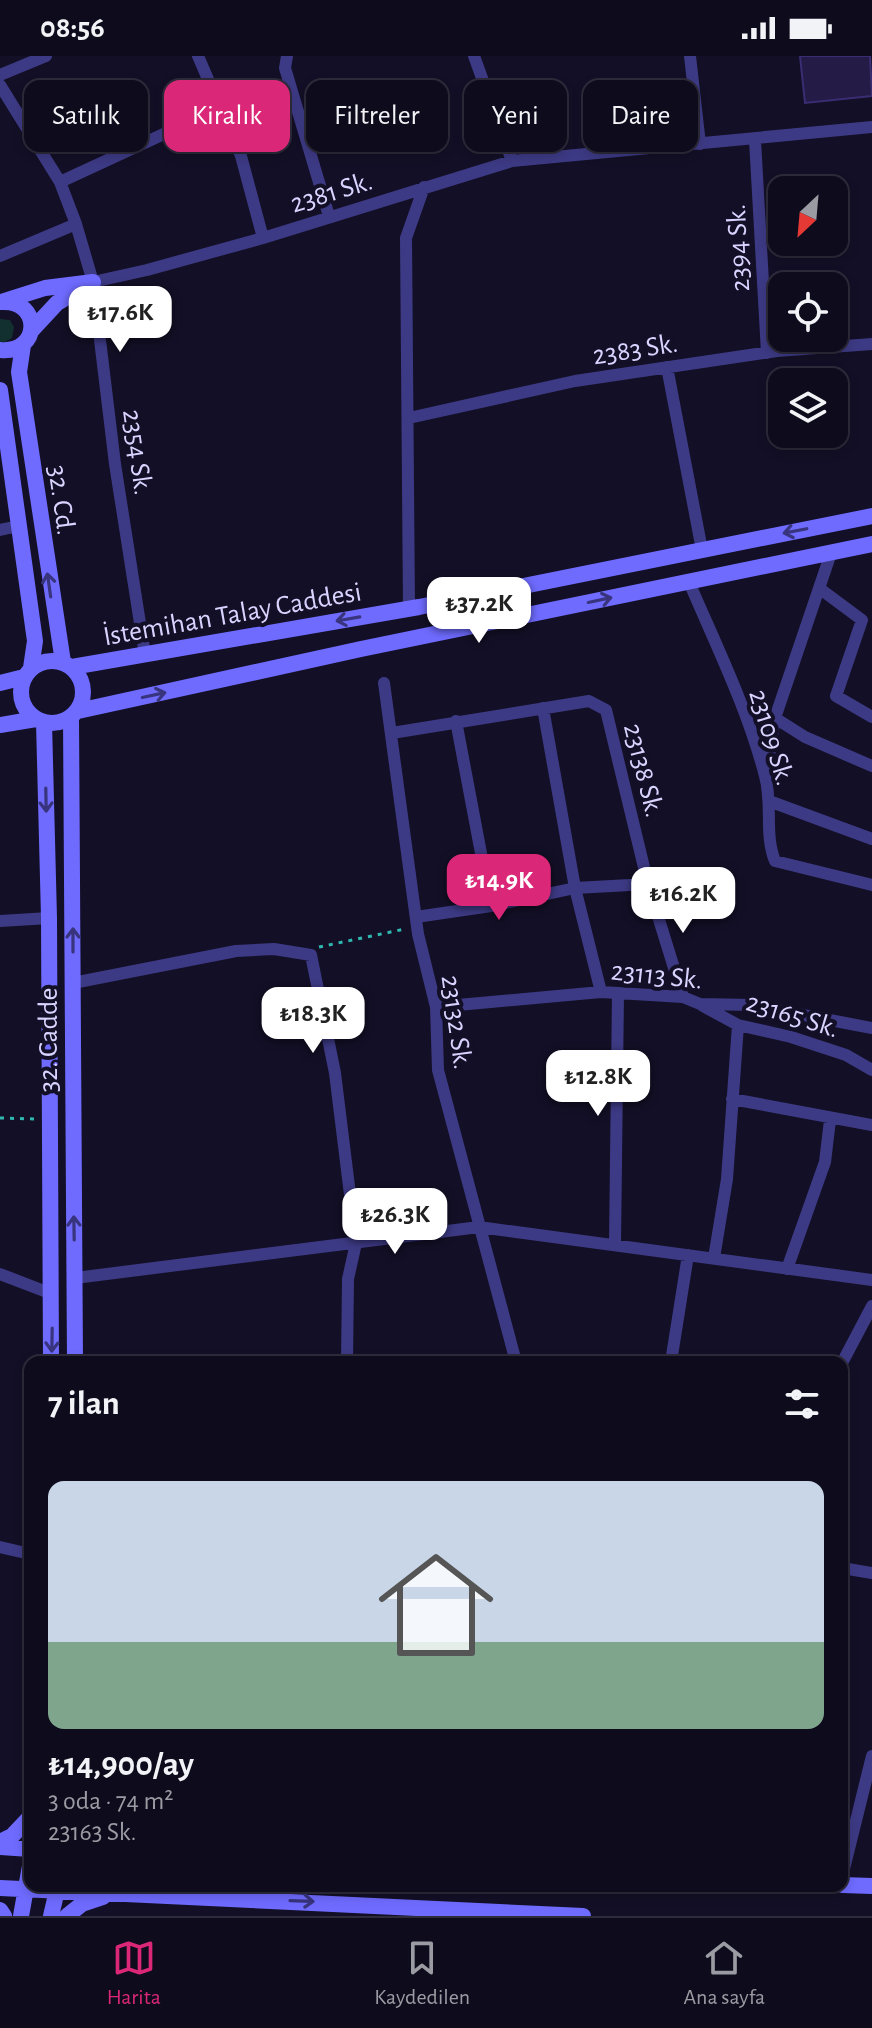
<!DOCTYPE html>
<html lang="tr">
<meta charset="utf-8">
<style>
:root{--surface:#0e0b1c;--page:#1c1929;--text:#f1f3f6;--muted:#9b9ba3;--line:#2e2b3b;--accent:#db2777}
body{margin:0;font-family:"Alegreya Sans",sans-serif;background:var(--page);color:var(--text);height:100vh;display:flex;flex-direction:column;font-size:30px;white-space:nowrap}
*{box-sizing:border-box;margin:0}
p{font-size:26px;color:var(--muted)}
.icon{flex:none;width:44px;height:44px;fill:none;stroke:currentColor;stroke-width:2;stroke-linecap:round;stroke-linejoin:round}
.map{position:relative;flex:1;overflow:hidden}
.panel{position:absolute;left:24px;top:1300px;width:824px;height:536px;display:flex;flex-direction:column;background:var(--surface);border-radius:16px;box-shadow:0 4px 12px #0003,0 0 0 2px var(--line)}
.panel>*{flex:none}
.hud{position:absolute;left:24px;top:24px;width:824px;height:72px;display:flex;gap:16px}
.needle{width:52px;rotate:206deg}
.tools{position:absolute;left:768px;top:120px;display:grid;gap:16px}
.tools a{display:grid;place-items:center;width:80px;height:80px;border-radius:16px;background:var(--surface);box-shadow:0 4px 12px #0003,0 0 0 2px var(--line);font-size:40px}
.price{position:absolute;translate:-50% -68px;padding:0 18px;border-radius:16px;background:#fff;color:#222;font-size:26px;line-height:52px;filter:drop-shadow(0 2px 4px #0008)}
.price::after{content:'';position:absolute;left:50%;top:48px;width:24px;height:18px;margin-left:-12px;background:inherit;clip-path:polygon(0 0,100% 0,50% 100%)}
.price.on{background:var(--accent);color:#fff}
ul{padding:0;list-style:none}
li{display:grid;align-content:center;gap:16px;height:424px;padding:0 24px}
li span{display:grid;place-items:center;height:248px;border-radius:16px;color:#555}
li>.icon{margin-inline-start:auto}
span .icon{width:144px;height:144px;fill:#fffc;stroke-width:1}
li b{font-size:34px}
h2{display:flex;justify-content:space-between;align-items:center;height:96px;padding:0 24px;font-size:34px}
.chip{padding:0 28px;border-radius:16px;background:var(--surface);box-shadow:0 4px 12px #0003,0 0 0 2px var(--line);font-size:28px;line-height:72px}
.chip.on{background:var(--accent);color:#fff}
.status{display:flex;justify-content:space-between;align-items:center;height:56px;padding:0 40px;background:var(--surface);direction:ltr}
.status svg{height:22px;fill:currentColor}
.menu{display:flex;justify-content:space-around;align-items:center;height:112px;border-top:2px solid var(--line);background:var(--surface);font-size:22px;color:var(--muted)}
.menu a{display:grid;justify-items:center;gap:4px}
.menu .on{color:var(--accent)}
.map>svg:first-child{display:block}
.green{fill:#12302f}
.building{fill:#241b47;stroke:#3b2d73;stroke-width:2}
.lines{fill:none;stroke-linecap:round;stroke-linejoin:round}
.path{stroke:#2fb8b0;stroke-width:3;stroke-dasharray:4 6;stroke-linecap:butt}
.street{stroke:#3d3a85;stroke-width:12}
.secondary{stroke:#6f6bff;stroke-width:16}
.oneway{stroke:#38347d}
.labels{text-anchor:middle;stroke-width:8;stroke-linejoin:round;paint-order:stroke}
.street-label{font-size:28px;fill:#d9d4ff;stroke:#130f26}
</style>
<div class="status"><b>08:56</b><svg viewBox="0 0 49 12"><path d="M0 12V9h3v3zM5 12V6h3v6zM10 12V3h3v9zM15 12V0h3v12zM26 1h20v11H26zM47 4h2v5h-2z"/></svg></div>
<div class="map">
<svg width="872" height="1860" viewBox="0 0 872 1860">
<rect width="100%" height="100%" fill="#130f26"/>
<path class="green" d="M0 263 10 264 14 271 12 282 5 286H0Z"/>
<path class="building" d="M800 0H870L872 40 805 47Z"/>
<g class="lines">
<path class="path" d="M319 891 405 873
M0 1062 36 1063"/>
<path class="street" d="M198 0 241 100 263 182
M287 0 285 12 329 160
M474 0 512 105
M690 0 700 88
M0 19 46 0
M0 29 60 126 76 168 93 226 115 408 145 599
M755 84 767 297
M60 126 220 52
M0 200 76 168
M93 226 147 214 263 182 512 105 872 71
M667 311 702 494
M409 362 575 325 777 295 872 288
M0 474 19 470
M689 526C716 589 748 654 765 720 773 748 764 778 775 805L872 829
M819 532 862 564 836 640 872 661
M409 553 406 182 424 131
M384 627 418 878 436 951 438 1014 516 1306
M543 652 575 832 601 936
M775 662 805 681 872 710
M456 665 491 850
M392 677 589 645 606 654 648 828 683 941
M766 718 775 662 831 497
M769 745 872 783
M416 861 491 850 575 832 648 828
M0 865 49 862
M73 927 236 895 274 893 311 899 335 1017 356 1187 348 1223 347 1306
M703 950 738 969 791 981 846 999 872 1014
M436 951 601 936 683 941 700 948 751 949 872 972
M732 1043 872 1069
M615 1188 618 937
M714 1202 727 1123 738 969
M787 1213 825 1106 830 1064
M0 1218 52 1238
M75 1222 479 1171 872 1224
M671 1306 688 1199
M842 1307 872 1250
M0 1491 30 1498
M842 1512 872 1517
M842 1821 872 1700"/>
<path class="secondary" d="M1 246 45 232 93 226 57 247 31 275
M23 289 19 316 63 606
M0 294C41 298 42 244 2 246
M0 334 35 585 31 612
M21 636a31 31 0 1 1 62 0a31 31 0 1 1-62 0Z
M72 611 419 551 872 460
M0 627 24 621
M78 655 361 593 872 488
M71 662 75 1306
M44 666 49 862 51 1306
M0 669 36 663
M0 1786 12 1780 30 1761
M0 1791 30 1793
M842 1829 872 1830
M0 1832 583 1860
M0 1854 4 1860
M21 1860 30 1810
M51 1860 58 1830
M67 1860 82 1848 103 1841"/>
</g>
<defs><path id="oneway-shaft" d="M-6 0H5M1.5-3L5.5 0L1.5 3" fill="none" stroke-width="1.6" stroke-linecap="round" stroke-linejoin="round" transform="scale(2)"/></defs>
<g class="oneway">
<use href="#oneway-shaft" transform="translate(795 475) rotate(169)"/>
<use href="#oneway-shaft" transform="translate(49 529) rotate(-98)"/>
<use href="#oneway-shaft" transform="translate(600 544) rotate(-12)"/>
<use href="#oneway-shaft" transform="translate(348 563) rotate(170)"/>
<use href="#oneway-shaft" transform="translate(154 639) rotate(-12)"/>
<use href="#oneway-shaft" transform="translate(46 744) rotate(89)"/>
<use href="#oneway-shaft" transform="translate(73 884) rotate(-90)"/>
<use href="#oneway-shaft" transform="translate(74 1172) rotate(-91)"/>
<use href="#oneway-shaft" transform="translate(52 1284) rotate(91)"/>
<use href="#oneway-shaft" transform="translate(302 1845) rotate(2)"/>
</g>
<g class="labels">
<g class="street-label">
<text transform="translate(331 135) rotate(-17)" y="10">2381 Sk.</text>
<text transform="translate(737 192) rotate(-93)" y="10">2394 Sk.</text>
<text transform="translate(635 292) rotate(-9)" y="10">2383 Sk.</text>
<text transform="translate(139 396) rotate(82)" y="10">2354 Sk.</text>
<text transform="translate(63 444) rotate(82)" y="10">32. Cd.</text>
<text transform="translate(232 557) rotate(-10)" y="10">İstemihan Talay Caddesi</text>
<text transform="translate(773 681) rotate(73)" y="10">23109 Sk.</text>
<text transform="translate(645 714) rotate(76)" y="10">23138 Sk.</text>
<text transform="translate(657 918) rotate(6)" y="10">23113 Sk.</text>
<text transform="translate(793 958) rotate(17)" y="10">23165 Sk.</text>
<text transform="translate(458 966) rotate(82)" y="10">23132 Sk.</text>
<text transform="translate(47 984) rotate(-90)" y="10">32. Cadde</text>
</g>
</g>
</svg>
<div class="tools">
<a><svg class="needle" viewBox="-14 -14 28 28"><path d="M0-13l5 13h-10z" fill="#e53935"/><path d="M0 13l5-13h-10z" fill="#9b9ba3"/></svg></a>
<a><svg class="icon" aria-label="locate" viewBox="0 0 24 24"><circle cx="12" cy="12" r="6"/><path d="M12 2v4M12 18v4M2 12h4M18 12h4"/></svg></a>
<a><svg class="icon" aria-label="layers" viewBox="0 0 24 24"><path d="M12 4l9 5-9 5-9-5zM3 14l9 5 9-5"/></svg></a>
</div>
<b class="price" style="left:120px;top:298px">₺17.6K</b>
<b class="price" style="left:479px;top:589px">₺37.2K</b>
<b class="price on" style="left:499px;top:866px">₺14.9K</b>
<b class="price" style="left:683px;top:879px">₺16.2K</b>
<b class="price" style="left:313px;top:999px">₺18.3K</b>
<b class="price" style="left:598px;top:1062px">₺12.8K</b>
<b class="price" style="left:395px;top:1200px">₺26.3K</b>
<div class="hud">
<a class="chip">Satılık</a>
<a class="chip on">Kiralık</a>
<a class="chip">Filtreler</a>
<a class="chip">Yeni</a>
<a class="chip">Daire</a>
</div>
<section class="panel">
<h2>7 ilan<svg class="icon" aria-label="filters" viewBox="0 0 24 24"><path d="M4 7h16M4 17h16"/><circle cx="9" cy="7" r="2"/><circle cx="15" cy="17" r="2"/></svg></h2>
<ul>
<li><span style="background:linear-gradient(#c9d6e8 65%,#7fa58c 0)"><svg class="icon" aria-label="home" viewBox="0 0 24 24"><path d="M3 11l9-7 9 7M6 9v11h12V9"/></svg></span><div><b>₺14,900/ay</b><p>3 oda · 74 m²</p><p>23163 Sk.</p></div></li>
</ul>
</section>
</div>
<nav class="menu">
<a class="on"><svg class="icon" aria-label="map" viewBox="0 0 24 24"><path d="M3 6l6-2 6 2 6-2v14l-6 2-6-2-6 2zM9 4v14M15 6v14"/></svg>Harita</a>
<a><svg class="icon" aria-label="saved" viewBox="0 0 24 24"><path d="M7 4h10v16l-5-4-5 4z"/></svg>Kaydedilen</a>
<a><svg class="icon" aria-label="home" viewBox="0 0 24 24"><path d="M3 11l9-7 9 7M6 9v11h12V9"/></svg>Ana sayfa</a>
</nav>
